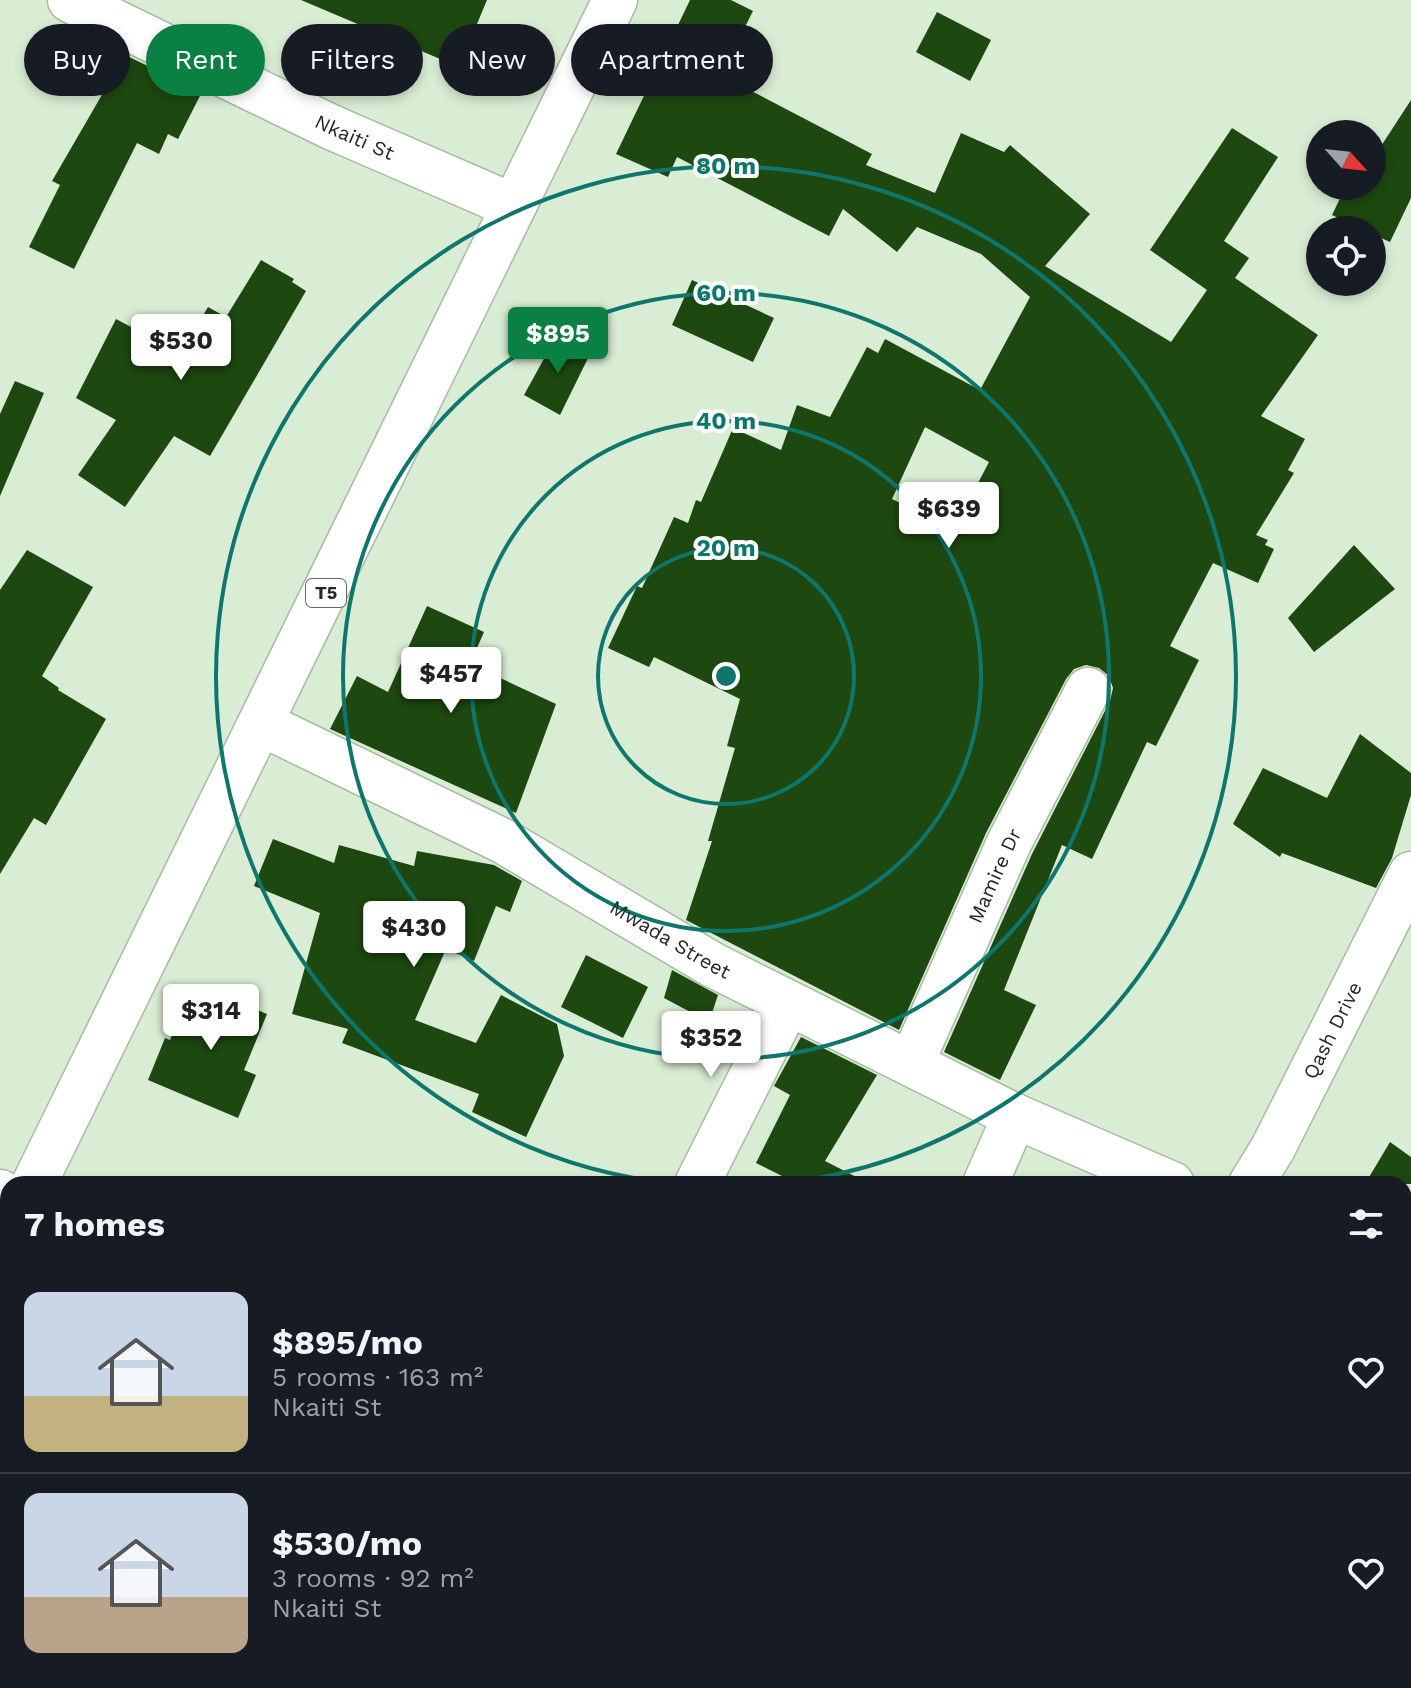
<!DOCTYPE html>
<meta charset="utf-8">
<style>
:root{--surface:#171b24;--page:#20242c;--text:#f1f3f6;--muted:#9ea1a6;--line:#363941;--accent:#0b8043}
body{margin:0;font-family:"Work Sans",sans-serif;background:var(--page);color:var(--text);height:100vh;display:flex;flex-direction:column;font-size:30px;white-space:nowrap}
*{box-sizing:border-box;margin:0}
p{font-size:26px;color:var(--muted)}
.icon{flex:none;width:44px;height:44px;fill:none;stroke:currentColor;stroke-width:2;stroke-linecap:round;stroke-linejoin:round}
.map{position:relative;flex:1;overflow:hidden}
.details{position:absolute;left:0px;top:1176px;width:1412px;height:512px;display:flex;flex-direction:column;background:var(--surface);border-radius:24px 24px 0 0;box-shadow:0 4px 12px #0003}
.details>*{flex:none}
.guide{position:absolute;left:24px;top:24px;width:800px;height:72px;display:flex;gap:16px}
.needle{width:52px;rotate:117deg}
.controls{position:absolute;left:1306px;top:120px;display:grid;gap:16px}
.controls a{display:grid;place-items:center;width:80px;height:80px;border-radius:50%;background:var(--surface);box-shadow:0 4px 12px #0003;font-size:40px}
.price{position:absolute;translate:-50% -68px;padding:0 18px;border-radius:8px;background:#fff;color:#222;font-size:26px;line-height:52px;filter:drop-shadow(0 2px 4px #0008)}
.price::after{content:'';position:absolute;left:50%;top:48px;width:24px;height:18px;margin-left:-12px;background:inherit;clip-path:polygon(0 0,100% 0,50% 100%)}
.price.current{background:var(--accent);color:#fff}
ul{padding:0;list-style:none}
li{display:flex;align-items:center;gap:24px;height:200px;padding:0 24px}
li+li{border-top:2px solid var(--line)}
li span{display:grid;place-items:center;flex:none;width:224px;height:160px;border-radius:16px;color:#555}
li>.icon{margin-inline-start:auto}
span .icon{width:96px;height:96px;fill:#fffc;stroke-width:1}
li b{font-size:34px}
h2{display:flex;justify-content:space-between;align-items:center;height:96px;padding:0 24px;font-size:34px}
.pill{padding:0 28px;border-radius:36px;background:var(--surface);box-shadow:0 4px 12px #0003;font-size:28px;line-height:72px}
.pill.current{background:var(--accent);color:#fff}
.map>svg:first-child{display:block}
.building{fill:#1d480f;fill-rule:evenodd}
.lines{fill:none;stroke-linecap:round;stroke-linejoin:round}
.minor-casing{stroke:#a7baa2;stroke-width:47}
.tertiary-casing{stroke:#a7baa2;stroke-width:47}
.trunk-casing{stroke:#a7baa2;stroke-width:47}
.minor{stroke:#fff;stroke-width:44}
.tertiary{stroke:#fff;stroke-width:44}
.trunk{stroke:#fff;stroke-width:44}
.ring{fill:none;stroke:#0f766e;stroke-width:4}
.labels{text-anchor:middle;stroke-width:8;stroke-linejoin:round;paint-order:stroke}
.shield{fill:#fff;stroke:#646963;stroke-width:2}
.shield-label{font-size:18px;font-weight:bold;fill:#212920}
.street-label{font-size:20px;fill:#212920;stroke:#fff}
.centre{fill:#0f766e;stroke:#fff;stroke-width:4}
.ring-label{font-size:24px;text-anchor:middle;font-weight:bold;fill:#0f766e;stroke:#fff;stroke-width:8;stroke-linejoin:round;paint-order:stroke}
</style>
<div class="map">
<svg width="1411" height="1688" viewBox="0 0 1411 1688">
<rect width="100%" height="100%" fill="#d9edd4"/>
<path class="building" d="M301 0H487L459 67Z
M690 0H731L753 11 721 75 872 154 866 165 935 193 961 133 1004 152 1010 145 1090 214 1045 266 1171 342 1207 290 1150 250 1232 128 1278 157 1224 241 1249 258 1235 278 1318 335 1261 416 1305 439 1288 470 1294 473 1256 535 1268 540 1265 545 1274 549 1258 583 1213 563 1170 646 1199 660 1156 746 1147 742 1092 859 1062 845 1004 990 1036 1005 1000 1080 944 1052 1032 854 1110 701 1113 688 1109 676 1099 668 1086 665 1074 669 1066 679 986 833 899 1030 686 920 712 841H708L735 748 727 746 740 699 654 657 649 667 608 648 637 586 642 588 674 517 688 523 696 500 701 502 733 428 781 450 797 405 830 417 867 347 878 353 885 339 980 390 1030 297 981 254 917 227 897 252 843 209 829 236 677 157 668 177 616 154ZM925 427 989 462 954 529 892 499Z
M937 12 991 40 970 81 916 52Z
M125 55 202 92 178 139 168 134 159 154 137 143 74 269 29 247 60 185 52 181Z
M1411 100V198L1390 242 1372 234V230H1364L1332 215 1346 186H1372V160Z
M261 260 294 279 292 282 306 291 210 456 174 436 125 507 78 475 116 420 76 398 116 319 180 353 208 307 226 317Z
M692 280 774 318 753 362 672 325Z
M557 335 591 352 560 415 524 395Z
M15 381 44 393 0 496V414Z
M1354 545 1395 589 1314 652 1288 618Z
M27 550 93 587 42 676 59 688 58 690 106 719 46 825 34 818 0 874V590Z
M427 606 484 632 470 664 556 704 516 813 330 729 357 676 388 692Z
M1360 734 1411 773V795L1392 858 1376 888 1282 853 1280 857 1233 824 1263 768 1327 798Z
M273 839 334 863 339 845 414 866 417 851 494 865 522 881 510 912 496 906 474 961 446 949 415 1020 476 1043 501 995 557 1024 564 1056 526 1137 472 1112 479 1094 342 1043 348 1029 292 1014 320 913 254 886Z
M586 955 648 987 623 1038 561 1007Z
M672 970 718 995 709 1022 664 998Z
M194 984 267 1014 244 1070 256 1075 238 1118 148 1080 165 1038 170 1040Z
M801 1037 877 1075 825 1161 870 1184H798L756 1163 790 1095 774 1086Z
M1390 1142 1411 1157V1184H1365Z"/>
<g class="lines">
<defs>
<g id="minor">
<path id="s1" d="M70 0 331 127 513 206"/>
<path id="s2" d="M262 724 503 841 713 965 1015 1116 1172 1184"/>
<path id="s3" d="M911 1064 1009 843 1088 690"/>
<path d="M697 1184 788 1003"/>
<path d="M985 1184 1015 1116"/>
<path id="s4" d="M1251 1184 1273 1148 1411 874"/>
<path d="M1404 1297 1411 1301"/>
<path d="M554 1688 556 1680"/>
<path d="M768 1688 772 1680"/>
</g>
<path id="tertiary" d="M0 1192 8 1197"/>
<path id="trunk" d="M34 1184 615 0
M0 1254 8 1238"/>
</defs>
<use href="#minor" class="minor-casing"/>
<use href="#tertiary" class="tertiary-casing"/>
<use href="#trunk" class="trunk-casing"/>
<use href="#minor" class="minor"/>
<use href="#tertiary" class="tertiary"/>
<use href="#trunk" class="trunk"/>
</g>
<g class="ring">
<circle cx="726" cy="676" r="128"/>
<circle cx="726" cy="676" r="255"/>
<circle cx="726" cy="676" r="383"/>
<path d="M677 1184A510 510 0 1 1 775 1184"/>
</g>
<g class="labels">
<rect class="shield" x="306" y="579" width="40" height="28" rx="6"/>
<g class="shield-label">
<text x="326" y="599">T5</text>
</g>
<g class="street-label">
<text dy="7" stroke="none"><textPath href="#s1" startOffset="316">Nkaiti St</textPath></text>
<text dy="7" stroke="none"><textPath href="#s3" startOffset="206">Mamire Dr</textPath></text>
<text dy="7" stroke="none"><textPath href="#s2" startOffset="462">Mwada Street</textPath></text>
<text dy="7" stroke="none"><textPath href="#s4" startOffset="174">Qash Drive</textPath></text>
</g>
</g>
<circle cx="726" cy="676" r="12" class="centre"/>
<g class="ring-label">
<text x="726" y="174">80 m</text>
<text x="726" y="301">60 m</text>
<text x="726" y="429">40 m</text>
<text x="726" y="556">20 m</text>
</g>
</svg>
<div class="controls">
<a><svg class="needle" viewBox="-14 -14 28 28"><path d="M0-13l5 13h-10z" fill="#e53935"/><path d="M0 13l5-13h-10z" fill="#9ea1a6"/></svg></a>
<a><svg class="icon" aria-label="locate" viewBox="0 0 24 24"><circle cx="12" cy="12" r="6"/><path d="M12 2v4M12 18v4M2 12h4M18 12h4"/></svg></a>
</div>
<b class="price current" style="left:558px;top:375px">$895</b>
<b class="price" style="left:181px;top:382px">$530</b>
<b class="price" style="left:949px;top:550px">$639</b>
<b class="price" style="left:451px;top:715px">$457</b>
<b class="price" style="left:414px;top:969px">$430</b>
<b class="price" style="left:211px;top:1052px">$314</b>
<b class="price" style="left:711px;top:1079px">$352</b>
<div class="guide">
<a class="pill">Buy</a>
<a class="pill current">Rent</a>
<a class="pill">Filters</a>
<a class="pill">New</a>
<a class="pill">Apartment</a>
</div>
<section class="details">
<h2>7 homes<svg class="icon" aria-label="filters" viewBox="0 0 24 24"><path d="M4 7h16M4 17h16"/><circle cx="9" cy="7" r="2"/><circle cx="15" cy="17" r="2"/></svg></h2>
<ul>
<li><span style="background:linear-gradient(#c9d6e8 65%,#c2b280 0)"><svg class="icon" aria-label="home" viewBox="0 0 24 24"><path d="M3 11l9-7 9 7M6 9v11h12V9"/></svg></span><div><b>$895/mo</b><p>5 rooms · 163 m²</p><p>Nkaiti St</p></div><svg class="icon" aria-label="heart" viewBox="0 0 24 24"><path d="M12 20l-8-8c-3-5 5-10 8-4 3-6 11-1 8 4z"/></svg></li>
<li><span style="background:linear-gradient(#c9d6e8 65%,#b9a48a 0)"><svg class="icon" aria-label="home" viewBox="0 0 24 24"><path d="M3 11l9-7 9 7M6 9v11h12V9"/></svg></span><div><b>$530/mo</b><p>3 rooms · 92 m²</p><p>Nkaiti St</p></div><svg class="icon" aria-label="heart" viewBox="0 0 24 24"><path d="M12 20l-8-8c-3-5 5-10 8-4 3-6 11-1 8 4z"/></svg></li>
</ul>
</section>
</div>
